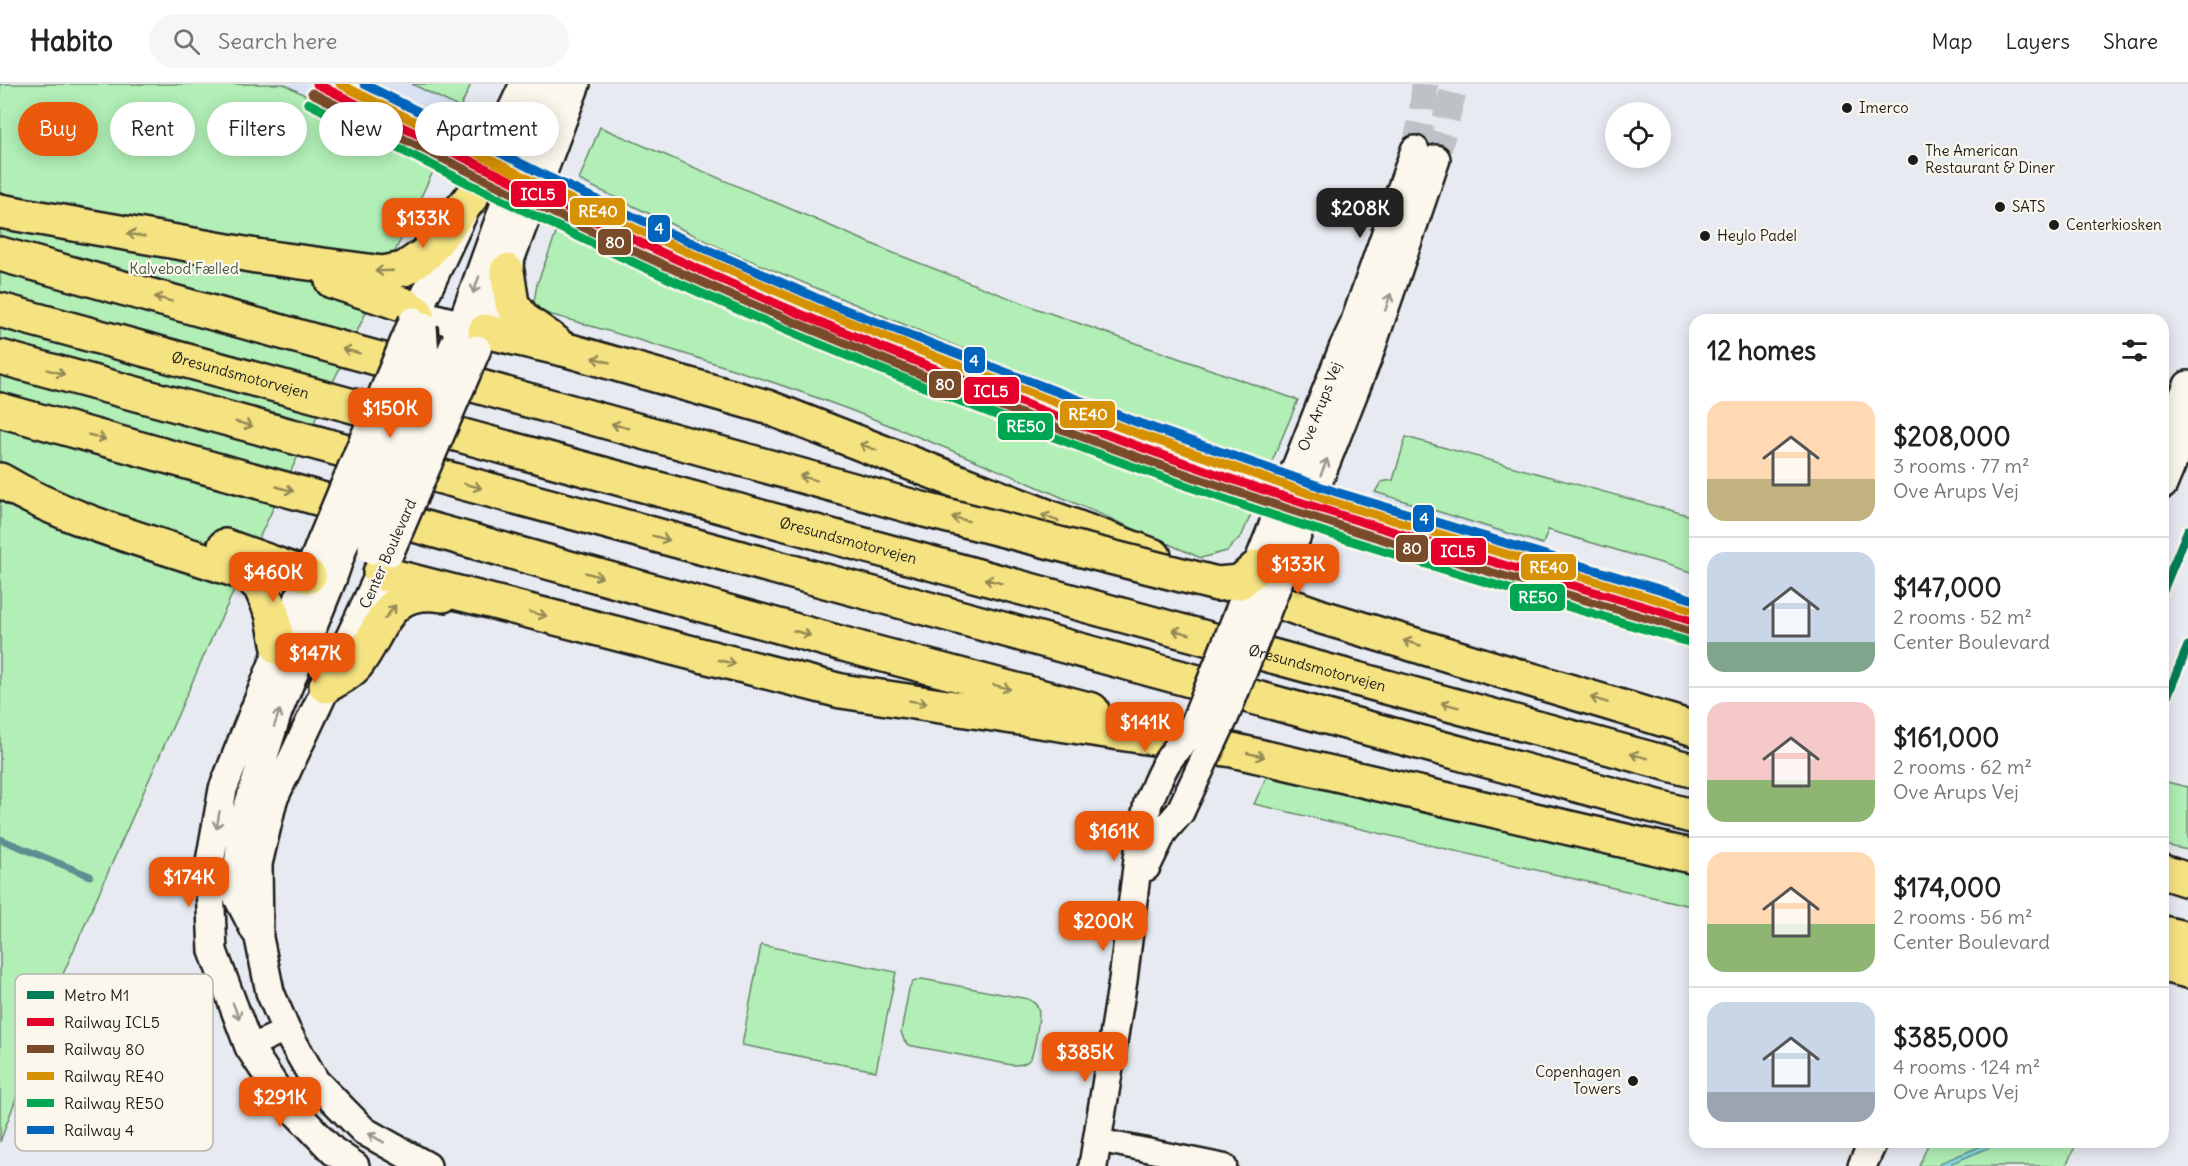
<!DOCTYPE html>
<meta charset="utf-8">
<style>
:root{--surface:#fff;--page:#f6f6f6;--text:#222;--muted:#767676;--line:#e0e0e0;--accent:#ea580c}
body{margin:0;font-family:Delius,sans-serif;background:var(--page);color:var(--text);height:100vh;display:flex;flex-direction:column;font-size:22px;white-space:nowrap}
*{box-sizing:border-box;margin:0}
p{font-size:20px;color:var(--muted)}
.icon{flex:none;width:33px;height:33px;fill:none;stroke:currentColor;stroke-width:2;stroke-linecap:round;stroke-linejoin:round}
.map{position:relative;flex:1;overflow:hidden}
.details{position:absolute;left:1689px;top:230px;width:480px;height:834px;display:flex;flex-direction:column;background:var(--surface);border-radius:18px;box-shadow:0 3px 15px #0003}
.details>*{flex:none}
.banner{position:absolute;left:18px;top:18px;width:570px;height:54px;display:flex;gap:12px}
.fabs{position:absolute;left:1605px;top:18px;display:grid;gap:12px}
.fabs a{display:grid;place-items:center;width:66px;height:66px;border-radius:50%;background:var(--surface);box-shadow:0 3px 15px #0003;font-size:30px}
.price{position:absolute;translate:-50% -51px;padding:0 14px;border-radius:12px;background:var(--accent);color:#fff;font-size:20px;line-height:39px;filter:drop-shadow(0 2px 3px #0008)}
.price::after{content:'';position:absolute;left:50%;top:36px;width:18px;height:14px;margin-left:-9px;background:inherit;clip-path:polygon(0 0,100% 0,50% 100%)}
.price.selected{background:#222;color:#fff}
ul{padding:0;list-style:none}
li{display:flex;align-items:center;gap:18px;height:150px;padding:0 18px}
li+li{border-top:2px solid var(--line)}
li span{display:grid;place-items:center;flex:none;width:168px;height:120px;border-radius:18px;color:#555}
li>.icon{margin-inline-start:auto}
span .icon{width:72px;height:72px;fill:#fffc;stroke-width:1}
li b{font-size:26px}
h2{display:flex;justify-content:space-between;align-items:center;height:72px;padding:0 18px;font-size:26px}
.chip{padding:0 21px;border-radius:27px;background:var(--surface);box-shadow:0 3px 15px #0003;font-size:21px;line-height:54px}
.chip.selected{background:var(--accent);color:#fff}
header{display:flex;align-items:center;gap:36px;box-sizing:border-box;height:84px;padding:0 30px;background:var(--surface);border-bottom:2px solid var(--line)}
header strong{font-size:28px}
nav{display:flex;gap:33px;margin-inline-start:auto;font-size:21px}
.search{width:420px;height:54px;background:var(--page);display:flex;align-items:center;gap:15px;box-sizing:border-box;padding:0 21px;border-radius:33px;color:var(--muted);font-size:22px}
.map>svg:first-child{display:block}
.built{fill:#d9e2f5}
.green{fill:#b1efb6;stroke:#668669;stroke-width:1.5}
.water{fill:#89dbe0;stroke:#5d8f92;stroke-width:1.5}
.lines{fill:none;stroke-linecap:round;stroke-linejoin:round}
.stream{stroke:#5d8f92;stroke-width:7}
.tertiary-tunnel{stroke:#bec2c6;stroke-width:27;stroke-dasharray:27 14;stroke-linecap:butt}
.minor-casing{stroke:#1c1c1c;stroke-width:27}
.tertiary-casing{stroke:#1c1c1c;stroke-width:32}
.motorway-casing{stroke:#1c1c1c;stroke-width:38}
.minor{stroke:#fbf7ec;stroke-width:22}
.tertiary{stroke:#fbf7ec;stroke-width:27}
.motorway{stroke:#f5e382;stroke-width:33}
.tertiary-bridge-casing{stroke:#1c1c1c;stroke-width:32;stroke-linecap:butt}
.motorway-bridge-casing{stroke:#1c1c1c;stroke-width:38;stroke-linecap:butt}
.tertiary-bridge{stroke:#fbf7ec;stroke-width:27}
.motorway-bridge{stroke:#f5e382;stroke-width:33}
.rail-1-casing{stroke:#fbf7ec;stroke-width:14}
.rail-2-casing{stroke:#fbf7ec;stroke-width:14}
.rail-3-casing{stroke:#fbf7ec;stroke-width:14}
.rail-4-casing{stroke:#fbf7ec;stroke-width:14}
.rail-5-casing{stroke:#fbf7ec;stroke-width:14}
.rail-1{stroke:#e4002b;stroke-width:9}
.rail-2{stroke:#7a4b2a;stroke-width:9}
.rail-3{stroke:#d69104;stroke-width:9}
.rail-4{stroke:#00a651;stroke-width:9}
.rail-5{stroke:#0065bd;stroke-width:9}
.metro-1-casing{stroke:#fbf7ec;stroke-width:14}
.metro-1{stroke:#007d58;stroke-width:9}
.oneway{stroke:#938954}
.oneway2{stroke:#97948e}
.poi-dot{fill:#1c1c1c;stroke:#fbf7ec;stroke-width:2}
.labels{text-anchor:middle;stroke-width:4.5;stroke-linejoin:round;paint-order:stroke}
.poi-label{font-size:15px;fill:#1c1c1c;stroke:#fbf7ec;text-anchor:start}
.park-label{font-size:15px;fill:#495b4a;stroke:#fbf7ec}
.street-label{font-size:15px;fill:#1c1c1c;stroke:#fbf7ec}
.key{fill:#fbf7ec;stroke:#b8b5ae;stroke-width:1.5}
.key-label{font-size:16px;fill:#1c1c1c}
.line-badge{stroke:#fbf7ec;stroke-width:2}
.badge-label{font-size:16px;text-anchor:middle;font-weight:bold;fill:#fff}
</style>
<header>
<strong>Habito</strong>
<div class="search"><svg class="icon" aria-label="search" viewBox="0 0 24 24"><circle cx="10" cy="10" r="6"/><path d="M15 15l6 6"/></svg>Search here</div>
<nav><a>Map</a><a>Layers</a><a>Share</a></nav>
</header>
<div class="map">
<svg width="2188" height="1082" viewBox="0 0 2188 1082">
<rect width="100%" height="100%" fill="#e7ebf1"/>
<filter id="ink" filterUnits="userSpaceOnUse"><feTurbulence type="fractalNoise" baseFrequency=".0167" numOctaves="2"/><feDisplacementMap in="SourceGraphic" scale="12" xChannelSelector="R" yChannelSelector="G"/><feConvolveMatrix kernelMatrix="1 2 1 2 8 2 1 2 1" color-interpolation-filters="sRGB"/></filter>
<g filter="url(#ink)">
<path class="built" d="M284 0H412L460 24 436 81Z
M579 96 725 166 927 250 1087 315 1271 380 1255 421 1064 352 855 272 559 144Z
M1375 408 1543 460 1540 471 1695 516V543L1534 496 1528 512 1354 458Z"/>
<path class="green" d="M0 0H284L436 81 214 549 56 906 0 1058Z
M412 0H471L460 24Z
M600 43 891 168 1038 225 1298 316 1271 380 1087 315 927 250 725 166 579 96Z
M558 144 855 272 1064 352 1255 421 1242 451 1227 467 1201 474C1083 423 966 370 845 324 746 287 644 257 542 228L534 218 537 200Z
M1406 353 1695 433V489L1548 446 1543 460 1375 408 1381 398 1393 396Z
M1268 690 1695 791V823L1254 720Z
M2163 697 2188 703V766L2163 761Z
M761 861 896 888 876 987 742 961Z
M922 895 1028 915C1032 917 1036 919 1038 924 1041 930 1034 970 1030 975 1025 981 1019 981 1012 981L908 961 904 956 901 948 909 905 913 898Z
M1929 1058H2077L2066 1082H1919Z"/>
<path class="water" d="M1991 1058H2003L1952 1079 1951 1082H1939L1940 1079Z"/>
<g class="lines">
<path class="stream" d="M0 755 90 792"/>
<path class="tertiary-tunnel" d="M1415 66 1422 34 1425 0
M1436 75 1455 0"/>
<defs>
<path id="minor" d="M249 963 286 946
M1097 1056 1225 1082"/>
<path id="tertiary" d="M417 229 478 245
M413 237 524 0
M456 256 548 0
M1344 262 1353 243 1415 66
M477 264 576 0
M1368 273 1436 75
M2164 358 2188 301
M2163 401 2188 341
M321 458 223 705 209 783 213 867 249 963 283 1015 333 1067 355 1082
M389 470 273 716 258 780 259 854 270 908 286 946 315 997 364 1047 427 1082
M1146 783 1163 748 1180 728
M255 847 235 808 243 738 278 628 332 496 344 461
M1093 1082 1123 896 1139 767 1148 719
M1862 1082 1873 1058"/>
<g id="motorway">
<path d="M0 127 256 172 383 189 404 185 426 170 472 112"/>
<path d="M0 170 925 426"/>
<path d="M507 187 512 220 524 236 555 258"/>
<path d="M332 197 405 221 417 229"/>
<path id="s1" d="M0 226 1695 687"/>
<path d="M485 247 567 266 767 323 1054 435 1154 472"/>
<path d="M0 273 1695 733"/>
<path d="M0 326 865 566 1092 626"/>
<path d="M0 396C75 441 164 461 246 490L260 502 272 529 279 564"/>
<path d="M225 462 309 492"/>
<path d="M380 489 841 607 1232 666 1695 773"/>
<path d="M1241 504 1322 533 1695 645"/>
<path d="M326 602C336 596 350 589 357 580 384 544 385 502 443 511"/>
<path d="M2163 788 2188 796"/>
<path d="M2163 849 2188 855"/>
<path d="M2163 881 2188 887"/>
</g>
</defs>
<use href="#minor" class="minor-casing"/>
<use href="#tertiary" class="tertiary-casing"/>
<use href="#motorway" class="motorway-casing"/>
<use href="#minor" class="minor"/>
<use href="#tertiary" class="tertiary"/>
<use href="#motorway" class="motorway"/>
<defs>
<g id="tertiary-bridge">
<path d="M321 458 413 237"/>
<path d="M344 461 425 270 423 242"/>
<path d="M372 466 373 451 456 256"/>
<path d="M390 468 477 265"/>
<path id="s2" d="M1148 719C1161 689 1165 674 1190 651L1344 262"/>
<path d="M1180 728 1225 632 1368 273"/>
</g>
<path id="motorway-bridge" d="M925 426 1217 500 1240 498 1257 483"/>
</defs>
<use href="#tertiary-bridge" class="tertiary-bridge-casing"/>
<use href="#motorway-bridge" class="motorway-bridge-casing"/>
<use href="#tertiary-bridge" class="tertiary-bridge"/>
<use href="#motorway-bridge" class="motorway-bridge"/>
<defs>
<path id="rail-1" d="M317 0C483 84 650 167 822 239 987 307 1161 374 1331 428 1452 467 1574 501 1695 538"/>
<path id="rail-2" d="M312 9C479 93 645 177 818 248 984 318 1156 383 1328 438 1448 477 1571 511 1692 548"/>
<path id="rail-3" d="M340 0 542 102 649 151 824 228 949 278 1136 349 1333 418 1695 527"/>
<path id="rail-4" d="M308 19C474 103 641 186 814 258 981 327 1152 393 1324 448 1445 487 1567 522 1689 558"/>
<path id="rail-5" d="M364 0 546 92 654 142 828 219 953 268 1139 339 1336 408 1695 516"/>
</defs>
<use href="#rail-1" class="rail-1-casing"/>
<use href="#rail-2" class="rail-2-casing"/>
<use href="#rail-3" class="rail-3-casing"/>
<use href="#rail-4" class="rail-4-casing"/>
<use href="#rail-5" class="rail-5-casing"/>
<use href="#rail-1" class="rail-1"/>
<use href="#rail-2" class="rail-2"/>
<use href="#rail-3" class="rail-3"/>
<use href="#rail-4" class="rail-4"/>
<use href="#rail-5" class="rail-5"/>
<defs>
<path id="metro-1" d="M2163 506 2188 446
M2163 622 2188 562"/>
</defs>
<use href="#metro-1" class="metro-1-casing"/>
<use href="#metro-1" class="metro-1"/>
</g>
<defs><path id="oneway-shaft" d="M-6 0H5M1.5-3L5.5 0L1.5 3" fill="none" stroke-width="1.6" stroke-linecap="round" stroke-linejoin="round" transform="scale(1.5)"/></defs>
<g class="oneway">
<use href="#oneway-shaft" transform="translate(136 151) rotate(-170)"/>
<use href="#oneway-shaft" transform="translate(384 187) rotate(178)"/>
<use href="#oneway-shaft" transform="translate(163 215) rotate(-165)"/>
<use href="#oneway-shaft" transform="translate(351 267) rotate(-165)"/>
<use href="#oneway-shaft" transform="translate(601 276) rotate(-164)"/>
<use href="#oneway-shaft" transform="translate(56 288) rotate(15)"/>
<use href="#oneway-shaft" transform="translate(244 340) rotate(15)"/>
<use href="#oneway-shaft" transform="translate(620 342) rotate(-165)"/>
<use href="#oneway-shaft" transform="translate(97 353) rotate(16)"/>
<use href="#oneway-shaft" transform="translate(868 363) rotate(-159)"/>
<use href="#oneway-shaft" transform="translate(808 394) rotate(-165)"/>
<use href="#oneway-shaft" transform="translate(473 402) rotate(15)"/>
<use href="#oneway-shaft" transform="translate(285 405) rotate(16)"/>
<use href="#oneway-shaft" transform="translate(1050 434) rotate(-159)"/>
<use href="#oneway-shaft" transform="translate(960 435) rotate(-166)"/>
<use href="#oneway-shaft" transform="translate(661 454) rotate(15)"/>
<use href="#oneway-shaft" transform="translate(594 491) rotate(16)"/>
<use href="#oneway-shaft" transform="translate(993 497) rotate(-165)"/>
<use href="#oneway-shaft" transform="translate(390 528) rotate(-51)"/>
<use href="#oneway-shaft" transform="translate(538 530) rotate(14)"/>
<use href="#oneway-shaft" transform="translate(1181 548) rotate(-165)"/>
<use href="#oneway-shaft" transform="translate(802 549) rotate(16)"/>
<use href="#oneway-shaft" transform="translate(1412 559) rotate(-164)"/>
<use href="#oneway-shaft" transform="translate(727 578) rotate(14)"/>
<use href="#oneway-shaft" transform="translate(1002 603) rotate(15)"/>
<use href="#oneway-shaft" transform="translate(1599 616) rotate(-163)"/>
<use href="#oneway-shaft" transform="translate(918 618) rotate(9)"/>
<use href="#oneway-shaft" transform="translate(1450 621) rotate(-165)"/>
<use href="#oneway-shaft" transform="translate(1256 671) rotate(13)"/>
<use href="#oneway-shaft" transform="translate(1639 672) rotate(-165)"/>
</g>
<g class="oneway2">
<use href="#oneway-shaft" transform="translate(476 201) rotate(110)"/>
<use href="#oneway-shaft" transform="translate(1388 218) rotate(-72)"/>
<use href="#oneway-shaft" transform="translate(1324 383) rotate(-68)"/>
<use href="#oneway-shaft" transform="translate(277 634) rotate(-71)"/>
<use href="#oneway-shaft" transform="translate(218 736) rotate(100)"/>
<use href="#oneway-shaft" transform="translate(236 927) rotate(69)"/>
<use href="#oneway-shaft" transform="translate(376 1054) rotate(-151)"/>
</g>
</g>
<g class="poi-dot">
<circle cx="1847" cy="24" r="6"/>
<circle cx="1913" cy="76" r="6"/>
<circle cx="2000" cy="123" r="6"/>
<circle cx="2054" cy="141" r="6"/>
<circle cx="1705" cy="152" r="6"/>
<circle cx="1633" cy="997" r="6"/>
</g>
<g class="labels">
<g class="poi-label">
<text x="1859" y="29">Imerco</text>
<text x="1925" y="72">The American<tspan x="1925" dy="17">Restaurant &amp; Diner</tspan></text>
<text x="2012" y="128">SATS</text>
<text x="2066" y="146">Centerkiosken</text>
<text x="1717" y="157">Heylo Padel</text>
<text x="1621" y="993" text-anchor="end">Copenhagen<tspan x="1621" dy="17">Towers</tspan></text>
</g>
<g class="park-label">
<text x="184" y="190">Kalvebod Fælled</text>
</g>
<g class="street-label">
<text dy="5" stroke="none"><textPath href="#s1" startOffset="249">Øresundsmotorvejen</textPath></text>
<text dy="5" stroke="none"><textPath href="#s2" startOffset="434">Ove Arups Vej</textPath></text>
<text dy="5" stroke="none"><textPath href="#s1" startOffset="879">Øresundsmotorvejen</textPath></text>
<text transform="translate(388 470) rotate(-66)" y="5">Center Boulevard</text>
<text dy="5" stroke="none"><textPath href="#s1" startOffset="1365">Øresundsmotorvejen</textPath></text>
</g>
</g>
<rect x="15" y="890" width="198" height="177" rx="9" class="key"/>
<rect x="27" y="907" width="27" height="8" fill="#007d58"/>
<rect x="27" y="934" width="27" height="8" fill="#e4002b"/>
<rect x="27" y="961" width="27" height="8" fill="#7a4b2a"/>
<rect x="27" y="988" width="27" height="8" fill="#d69104"/>
<rect x="27" y="1015" width="27" height="8" fill="#00a651"/>
<rect x="27" y="1042" width="27" height="8" fill="#0065bd"/>
<g class="key-label">
<text x="64" y="917">Metro M1</text>
<text x="64" y="944">Railway ICL5</text>
<text x="64" y="971">Railway 80</text>
<text x="64" y="998">Railway RE40</text>
<text x="64" y="1025">Railway RE50</text>
<text x="64" y="1052">Railway 4</text>
</g>
<g class="line-badge">
<rect x="510" y="96" width="57" height="28" rx="6" fill="#e4002b"/>
<rect x="569" y="113" width="57" height="29" rx="6" fill="#d69104"/>
<rect x="647" y="130" width="24" height="29" rx="6" fill="#0065bd"/>
<rect x="597" y="144" width="35" height="28" rx="6" fill="#7a4b2a"/>
<rect x="963" y="262" width="23" height="28" rx="6" fill="#0065bd"/>
<rect x="928" y="286" width="34" height="29" rx="6" fill="#7a4b2a"/>
<rect x="963" y="292" width="57" height="29" rx="6" fill="#e4002b"/>
<rect x="1059" y="316" width="57" height="29" rx="6" fill="#d69104"/>
<rect x="997" y="328" width="57" height="29" rx="6" fill="#00a651"/>
<rect x="1412" y="420" width="23" height="29" rx="6" fill="#0065bd"/>
<rect x="1395" y="450" width="34" height="29" rx="6" fill="#7a4b2a"/>
<rect x="1430" y="453" width="57" height="29" rx="6" fill="#e4002b"/>
<rect x="1520" y="469" width="57" height="28" rx="6" fill="#d69104"/>
<rect x="1509" y="499" width="57" height="29" rx="6" fill="#00a651"/>
</g>
<g class="badge-label">
<text x="538" y="116">ICL5</text>
<text x="598" y="133">RE40</text>
<text x="659" y="150">4</text>
<text x="615" y="164">80</text>
<text x="974" y="282">4</text>
<text x="945" y="306">80</text>
<text x="991" y="313">ICL5</text>
<text x="1088" y="336">RE40</text>
<text x="1026" y="348">RE50</text>
<text x="1424" y="440">4</text>
<text x="1412" y="470">80</text>
<text x="1458" y="473">ICL5</text>
<text x="1549" y="489">RE40</text>
<text x="1538" y="519">RE50</text>
</g>
</svg>
<div class="fabs">
<a><svg class="icon" aria-label="locate" viewBox="0 0 24 24"><circle cx="12" cy="12" r="6"/><path d="M12 2v4M12 18v4M2 12h4M18 12h4"/></svg></a>
</div>
<b class="price selected" style="left:1360px;top:155px">$208K</b>
<b class="price" style="left:423px;top:165px">$133K</b>
<b class="price" style="left:390px;top:355px">$150K</b>
<b class="price" style="left:1298px;top:511px">$133K</b>
<b class="price" style="left:273px;top:519px">$460K</b>
<b class="price" style="left:315px;top:600px">$147K</b>
<b class="price" style="left:1145px;top:669px">$141K</b>
<b class="price" style="left:1114px;top:778px">$161K</b>
<b class="price" style="left:189px;top:824px">$174K</b>
<b class="price" style="left:1103px;top:868px">$200K</b>
<b class="price" style="left:1085px;top:999px">$385K</b>
<b class="price" style="left:280px;top:1044px">$291K</b>
<div class="banner">
<a class="chip selected">Buy</a>
<a class="chip">Rent</a>
<a class="chip">Filters</a>
<a class="chip">New</a>
<a class="chip">Apartment</a>
</div>
<section class="details">
<h2>12 homes<svg class="icon" aria-label="filters" viewBox="0 0 24 24"><path d="M4 7h16M4 17h16"/><circle cx="9" cy="7" r="2"/><circle cx="15" cy="17" r="2"/></svg></h2>
<ul>
<li><span style="background:linear-gradient(#ffd9b3 65%,#c2b280 0)"><svg class="icon" aria-label="home" viewBox="0 0 24 24"><path d="M3 11l9-7 9 7M6 9v11h12V9"/></svg></span><div><b>$208,000</b><p>3 rooms · 77 m²</p><p>Ove Arups Vej</p></div></li>
<li><span style="background:linear-gradient(#c9d6e8 75%,#7fa58c 0)"><svg class="icon" aria-label="home" viewBox="0 0 24 24"><path d="M3 11l9-7 9 7M6 9v11h12V9"/></svg></span><div><b>$147,000</b><p>2 rooms · 52 m²</p><p>Center Boulevard</p></div></li>
<li><span style="background:linear-gradient(#f6c9c9 65%,#8fb573 0)"><svg class="icon" aria-label="home" viewBox="0 0 24 24"><path d="M3 11l9-7 9 7M6 9v11h12V9"/></svg></span><div><b>$161,000</b><p>2 rooms · 62 m²</p><p>Ove Arups Vej</p></div></li>
<li><span style="background:linear-gradient(#ffd9b3 60%,#8fb573 0)"><svg class="icon" aria-label="home" viewBox="0 0 24 24"><path d="M3 11l9-7 9 7M6 9v11h12V9"/></svg></span><div><b>$174,000</b><p>2 rooms · 56 m²</p><p>Center Boulevard</p></div></li>
<li><span style="background:linear-gradient(#c9d6e8 75%,#9aa5b1 0)"><svg class="icon" aria-label="home" viewBox="0 0 24 24"><path d="M3 11l9-7 9 7M6 9v11h12V9"/></svg></span><div><b>$385,000</b><p>4 rooms · 124 m²</p><p>Ove Arups Vej</p></div></li>
</ul>
</section>
</div>
